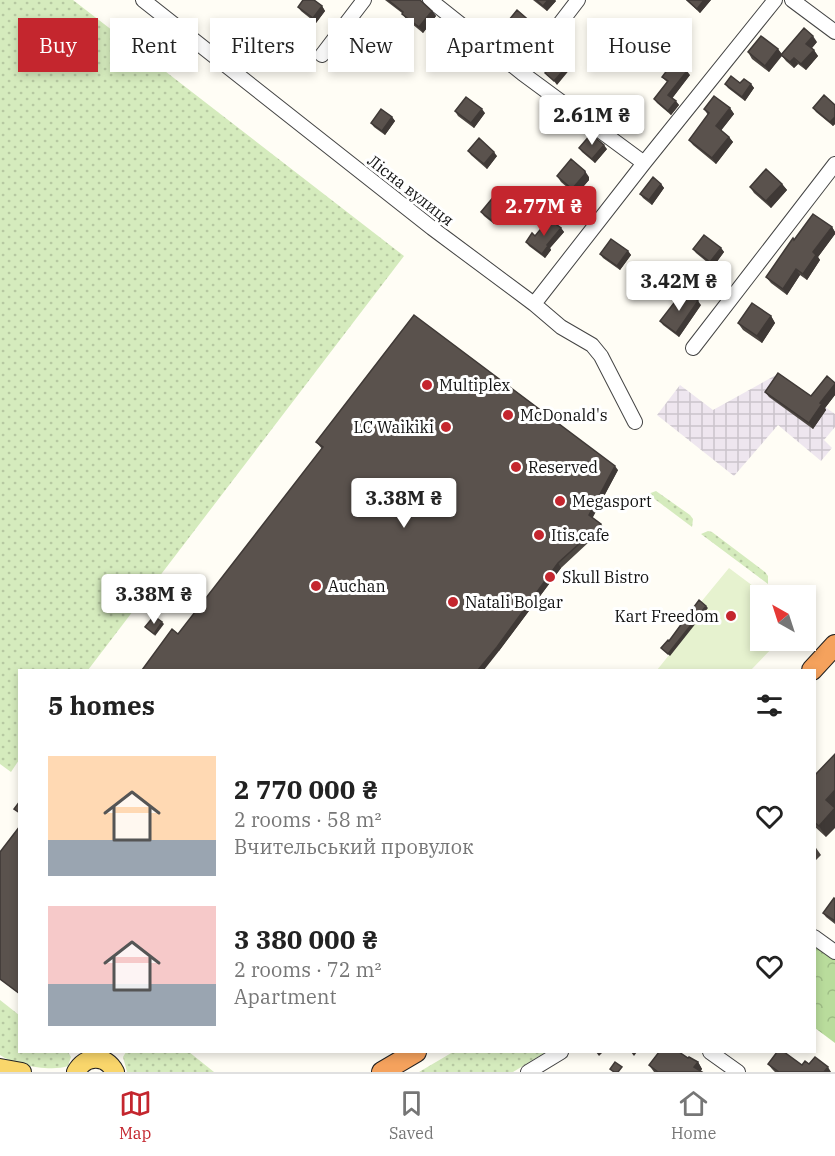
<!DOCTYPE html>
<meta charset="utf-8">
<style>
:root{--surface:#fff;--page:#f6f6f6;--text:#222;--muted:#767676;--line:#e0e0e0;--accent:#c4262e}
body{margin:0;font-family:"IBM Plex Serif",serif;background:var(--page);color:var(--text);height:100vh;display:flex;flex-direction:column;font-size:22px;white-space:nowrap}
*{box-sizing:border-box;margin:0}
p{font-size:20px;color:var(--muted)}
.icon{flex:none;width:33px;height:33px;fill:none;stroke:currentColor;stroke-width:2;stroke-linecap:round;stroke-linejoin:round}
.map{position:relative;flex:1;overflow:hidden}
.details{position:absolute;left:18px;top:669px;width:798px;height:384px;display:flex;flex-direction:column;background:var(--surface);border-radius:0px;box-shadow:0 3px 9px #0003}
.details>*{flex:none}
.banner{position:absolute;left:18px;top:18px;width:800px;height:54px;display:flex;gap:12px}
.needle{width:39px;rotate:321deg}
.buttons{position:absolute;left:750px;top:585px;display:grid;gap:12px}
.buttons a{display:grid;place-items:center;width:66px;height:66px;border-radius:0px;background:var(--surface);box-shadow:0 3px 9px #0003;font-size:30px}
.price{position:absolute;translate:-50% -51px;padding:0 14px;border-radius:6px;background:#fff;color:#222;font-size:20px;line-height:39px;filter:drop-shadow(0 2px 3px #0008)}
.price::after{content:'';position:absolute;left:50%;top:36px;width:18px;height:14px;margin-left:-9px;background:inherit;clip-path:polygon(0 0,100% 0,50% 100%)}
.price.selected{background:var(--accent);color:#fff}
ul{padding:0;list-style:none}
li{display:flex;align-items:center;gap:18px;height:150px;padding:0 30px}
li span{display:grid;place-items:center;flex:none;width:168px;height:120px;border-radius:0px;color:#555}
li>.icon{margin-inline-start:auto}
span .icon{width:72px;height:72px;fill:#fffc;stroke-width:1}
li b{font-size:26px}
h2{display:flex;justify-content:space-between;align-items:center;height:72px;padding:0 30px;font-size:26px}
.chip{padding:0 21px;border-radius:0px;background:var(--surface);box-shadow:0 3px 9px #0003;font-size:21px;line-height:54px}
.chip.selected{background:var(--accent);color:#fff}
.tabs{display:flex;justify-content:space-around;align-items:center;height:84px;border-top:2px solid var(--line);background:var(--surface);font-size:16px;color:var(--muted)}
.tabs a{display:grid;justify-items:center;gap:3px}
.tabs .selected{color:var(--accent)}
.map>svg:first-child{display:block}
.industrial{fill:url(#industrial-grid)}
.grass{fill:url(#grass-dots)}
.forest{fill:url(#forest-crowns)}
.pitch{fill:#e6f2cf}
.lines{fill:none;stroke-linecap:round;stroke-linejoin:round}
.minor-casing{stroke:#444;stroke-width:16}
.major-casing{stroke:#222;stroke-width:20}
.highway-casing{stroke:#222;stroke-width:22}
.minor{stroke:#fff;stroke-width:14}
.major{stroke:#f9d66b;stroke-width:18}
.highway{stroke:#f5a25d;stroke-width:20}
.wall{fill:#4d4742}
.shaded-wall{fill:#3f3936}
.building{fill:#5a524d;stroke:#3f3936;stroke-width:1.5}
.poi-dot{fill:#c4262e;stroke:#fff;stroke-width:2}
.labels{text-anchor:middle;stroke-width:6;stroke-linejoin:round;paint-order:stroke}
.street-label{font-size:16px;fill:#111;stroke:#fff}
.poi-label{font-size:16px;fill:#111;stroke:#fff;text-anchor:start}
</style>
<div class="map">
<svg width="835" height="1072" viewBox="0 0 835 1072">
<defs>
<pattern id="industrial-grid" width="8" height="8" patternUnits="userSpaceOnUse" patternTransform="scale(1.5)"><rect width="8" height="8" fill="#eee6ef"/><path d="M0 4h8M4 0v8" fill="none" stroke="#cbc4cc"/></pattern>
<pattern id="grass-dots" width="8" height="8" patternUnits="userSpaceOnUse" patternTransform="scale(1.5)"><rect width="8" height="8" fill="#d5ebbd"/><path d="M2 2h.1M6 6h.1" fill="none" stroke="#b6c8a1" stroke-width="1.8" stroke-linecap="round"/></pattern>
<pattern id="forest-crowns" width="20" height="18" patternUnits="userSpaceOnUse" patternTransform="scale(1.5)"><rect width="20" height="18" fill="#b9dc9c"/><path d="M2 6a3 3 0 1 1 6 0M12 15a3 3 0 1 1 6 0" fill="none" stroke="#9ebc85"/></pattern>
</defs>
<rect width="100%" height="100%" fill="#fffdf5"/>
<path class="industrial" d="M778 374 835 414V427L824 440 832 448 821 461 778 425 734 476 657 415 680 385 713 410Z"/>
<path class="grass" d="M0 0H73L404 256 88 670H20L19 760 11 772 0 764Z
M656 491 690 515 693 519 692 527 648 494Z
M708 531 712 532 765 572 768 576V584L701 534Z
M0 1000 19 1015 20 1052H68L71 1057 68 1066C51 1072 14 1065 0 1055Z
M126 1052H189L214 1072H127L123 1057Z
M453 1052H546L513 1072H419Z"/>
<path class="forest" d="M814 941 835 956V1043L815 1028Z"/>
<path class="pitch" d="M729 568 765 595 760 596V640L779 641 751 670H657L707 608 701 602Z"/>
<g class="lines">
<defs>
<path id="minor" d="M143 0 432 228 534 304 561 327 592 345 601 356 635 422
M430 0 522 73 644 163
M792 0 835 32
M322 55 364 0
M522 73 578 0
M534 304 644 163 775 0
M693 348 835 164
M814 937 835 952
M710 1052 738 1072
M528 1072 561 1052"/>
<path id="major" d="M0 1068 22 1072
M76 1072C85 1055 106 1054 115 1072"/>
<path id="highway" d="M812 670 835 645
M382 1072 416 1052"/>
</defs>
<use href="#minor" class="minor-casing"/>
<use href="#major" class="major-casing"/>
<use href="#highway" class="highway-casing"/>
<use href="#minor" class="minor"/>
<use href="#major" class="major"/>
<use href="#highway" class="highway"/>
</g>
<path class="wall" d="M385 0H420L432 11 436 16 423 33 406 19 402 13Z
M533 0H555L556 1 547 11Z
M686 0H711L700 13Z
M322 6 325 11 316 23 301 11 298 7Z
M509 20 535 27 527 37 512 24Z
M461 34 464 38 455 49 442 39 439 35Z
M817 42 812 48 818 56 806 70 798 64 794 68 786 61 782 56 769 72 752 59 748 52 778 49 782 54Z
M333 47 363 52 353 64 336 51Z
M690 75 672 98 679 105 671 115 657 103 654 99 667 82 662 77Z
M740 83 751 84 754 88 745 101 728 88 725 84Z
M835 105V124L833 126 816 112 813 108Z
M730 108 734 114 721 130 729 137 733 142 716 164 693 145 689 140 708 115 704 109Z
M455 111 485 113 474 128 458 116Z
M564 115 567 120 558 130 548 122 545 118Z
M392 117 395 121 385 135 374 127 371 123Z
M579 148 607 149 595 163 582 152Z
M468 151 497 156 487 169 471 155Z
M557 176 589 177V180L576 195 561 182Z
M661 184 664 188 652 205 643 198 640 194Z
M782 184 787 190 771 208 754 193 750 187Z
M508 207 494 224 484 216 481 212Z
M832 227 835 232V234L818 257 820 260 807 280 800 275 787 295 771 283 766 277 794 240Z
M561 228 564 232 550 248 551 250 545 258 529 246 526 242 535 236Z
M721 248 724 252 713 267 696 253 693 249Z
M628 251 631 255 620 270 603 258 600 254Z
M701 305 679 337 663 325 660 321Z
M771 316 775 323 762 343 743 330 738 323Z
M835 383V395L825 408 826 410 813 429 769 397 765 392 811 396Z
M316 442 618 470 592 518 601 524 604 528 561 568 499 651Z
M814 776 826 837 814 826Z
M814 845 821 855 814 862Z
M835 899V924L826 917 823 913Z
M688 1058 698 1062 702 1069 700 1071 702 1072H654L649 1065Z
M768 1064H809L831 1072H775L772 1069Z"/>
<path class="shaded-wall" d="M548 0H555L556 1 547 11 543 6Z
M704 0H711L700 13 697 9Z
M322 6 325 11 316 23 313 18Z
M432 11 436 16 423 33 419 27Z
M532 23 535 27 527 37 524 33Z
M461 34 464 38 455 49 452 45Z
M813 36 817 42 810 50 806 44Z
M360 48 363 52 353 64 350 60Z
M778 49 782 55 769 72 765 66Z
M814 50 818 56 806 70 801 64Z
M794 58 798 64 794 68 790 62Z
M569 64 571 68 557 85 554 81Z
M687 71 690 75 671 100 668 95Z
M751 84 754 88 745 101 742 97Z
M676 101 679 105 671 115 668 111Z
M730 108 734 114 720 132 716 126Z
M482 109 485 113 474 128 471 123Z
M564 115 567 120 558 130 555 126Z
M392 117 395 121 385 135 382 131Z
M835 117V124L833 126 830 122Z
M729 137 733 142 716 164 712 158Z
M604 145 607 149 595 163 592 159Z
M494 152 497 156 487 169 484 164Z
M585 171 589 177V180L576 195 572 189Z
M661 184 664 188 652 205 649 200Z
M782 184 787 190 771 208 766 201Z
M505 203 508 207 494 224 491 220Z
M832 227 835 232V234L818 257 820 260 807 280 803 274 813 252Z
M561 228 564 232 550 248 551 250 545 258 542 254 547 245Z
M721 248 724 252 713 267 710 262Z
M628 251 631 255 620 270 617 266Z
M796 269 800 275 787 295 783 289Z
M698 301 701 305 679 337 676 333Z
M771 316 775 323 762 343 757 336Z
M835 384V395L825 408 826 410 813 429 809 423 820 403Z
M615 466 618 470 592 519 589 515Z
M558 563 561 568 499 651 484 670H478Z
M706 606 708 608 670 656 668 654Z
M162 622 164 624 155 636 154 634Z
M835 790V828L826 837 819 826 826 800Z
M596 1052H603L599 1056Z
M631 1052H637L634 1056Z
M698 1062 702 1069 700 1072 694 1067Z
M828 1067 831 1072H824Z"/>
<path class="building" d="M303 0H314L322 6 313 18 298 7Z
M388 0H420L432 11 419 27 402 14 403 12Z
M536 0H548L543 6Z
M687 0H704L697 9Z
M517 10 532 23 524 33 509 20Z
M448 24 461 34 452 45 439 35Z
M804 28 813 36 806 44 814 50 801 64 794 58 790 62 781 55Z
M343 35 360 48 350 60 333 47Z
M761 36 778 49 765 66 748 52Z
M560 56 569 64 554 81 545 73Z
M674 61 687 71 668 95 676 101 668 111 654 99 668 81 662 77Z
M731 76 740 83 744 79 751 84 742 97 725 84Z
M824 95 835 105V117L830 122 813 108Z
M714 96 730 108 716 126 729 137 712 158 689 140 709 113 704 109Z
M466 97 482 109 471 123 455 111Z
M554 107 564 115 555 126 545 118Z
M381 109 392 117 382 131 371 123Z
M591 134 604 145 592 159 579 148Z
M479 138 494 152 484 164 468 151Z
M571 159 585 171V174L572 189 557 176Z
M766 169 782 184 766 201 750 187Z
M653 177 661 184 649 200 640 194Z
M495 195 505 203 491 220 481 212Z
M813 214 832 227 813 252 816 255 803 274 796 269 783 289 766 277 793 238 794 240Z
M549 219 561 228 547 245 548 246 542 254 526 242 532 233 535 236Z
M704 235 721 248 710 262 693 249Z
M611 239 628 251 617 266 600 254Z
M684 290 698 301 676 333 660 321Z
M752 303 771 316 757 336 738 323Z
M414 315 615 466 589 515 601 524 558 563 497 647 478 670H142L172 629 178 634 323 447 316 442Z
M778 373 811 396 827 376 835 383V384L820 403 822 404 809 423 765 392Z
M699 600 706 606 668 654 661 648 668 640 669 641Z
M154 616 162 622 154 634 145 627Z
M835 754V790L826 800 835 808 819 826 814 822V776Z
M20 801V813L14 809Z
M20 826V994L0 979V852Z
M834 898 835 899V921L823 913Z
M659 1052H679L688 1058 689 1057 698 1062 694 1067 702 1072H658L649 1065Z
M777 1052H784L802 1065 805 1061 809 1064 815 1057 828 1067 824 1072H779L768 1064Z
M615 1062 622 1067 618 1072H614L610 1069Z"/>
<g class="poi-dot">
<circle cx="427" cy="385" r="6"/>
<circle cx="508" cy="415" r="6"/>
<circle cx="446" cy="427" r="6"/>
<circle cx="516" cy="467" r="6"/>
<circle cx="560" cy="501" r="6"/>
<circle cx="539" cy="535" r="6"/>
<circle cx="550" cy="577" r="6"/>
<circle cx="316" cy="586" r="6"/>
<circle cx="453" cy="602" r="6"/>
<circle cx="731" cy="616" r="6"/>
</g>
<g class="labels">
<g class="street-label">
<text transform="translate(411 190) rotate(38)" y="6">Лісна вулиця</text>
</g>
<g class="poi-label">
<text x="439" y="391">Multiplex</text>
<text x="520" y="421">McDonald's</text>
<text x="434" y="433" text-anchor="end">LC Waikiki</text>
<text x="528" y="473">Reserved</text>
<text x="572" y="507">Megasport</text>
<text x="551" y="541">Itis.cafe</text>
<text x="562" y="583">Skull Bistro</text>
<text x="328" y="592">Auchan</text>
<text x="465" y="608">Natali Bolgar</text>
<text x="719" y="622" text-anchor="end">Kart Freedom</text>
</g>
</g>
</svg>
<div class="buttons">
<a><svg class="needle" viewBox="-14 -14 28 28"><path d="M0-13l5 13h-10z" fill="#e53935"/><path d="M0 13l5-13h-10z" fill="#767676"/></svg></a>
</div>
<b class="price" style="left:592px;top:146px">2.61M ₴</b>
<b class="price selected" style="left:544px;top:237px">2.77M ₴</b>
<b class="price" style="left:679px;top:312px">3.42M ₴</b>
<b class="price" style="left:404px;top:529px">3.38M ₴</b>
<b class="price" style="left:154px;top:625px">3.38M ₴</b>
<div class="banner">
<a class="chip selected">Buy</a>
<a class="chip">Rent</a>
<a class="chip">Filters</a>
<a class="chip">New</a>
<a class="chip">Apartment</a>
<a class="chip">House</a>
</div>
<section class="details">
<h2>5 homes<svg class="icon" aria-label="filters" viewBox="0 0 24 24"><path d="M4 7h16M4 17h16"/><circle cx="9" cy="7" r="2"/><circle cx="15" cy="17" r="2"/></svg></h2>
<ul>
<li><span style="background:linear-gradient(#ffd9b3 70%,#9aa5b1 0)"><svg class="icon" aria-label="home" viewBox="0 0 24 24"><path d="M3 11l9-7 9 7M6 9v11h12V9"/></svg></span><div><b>2 770 000 ₴</b><p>2 rooms · 58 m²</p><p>Вчительський провулок</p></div><svg class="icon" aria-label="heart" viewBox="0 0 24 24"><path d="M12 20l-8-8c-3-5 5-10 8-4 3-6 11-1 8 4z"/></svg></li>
<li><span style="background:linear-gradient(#f6c9c9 65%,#9aa5b1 0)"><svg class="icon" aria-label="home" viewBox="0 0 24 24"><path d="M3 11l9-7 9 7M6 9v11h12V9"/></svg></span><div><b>3 380 000 ₴</b><p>2 rooms · 72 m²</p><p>Apartment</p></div><svg class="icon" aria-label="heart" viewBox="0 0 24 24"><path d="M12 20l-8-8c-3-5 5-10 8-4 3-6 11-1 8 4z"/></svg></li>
</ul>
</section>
</div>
<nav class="tabs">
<a class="selected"><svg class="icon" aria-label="map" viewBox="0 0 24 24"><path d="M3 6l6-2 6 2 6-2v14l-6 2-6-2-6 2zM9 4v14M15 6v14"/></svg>Map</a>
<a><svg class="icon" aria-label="saved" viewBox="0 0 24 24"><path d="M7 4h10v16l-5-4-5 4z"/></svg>Saved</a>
<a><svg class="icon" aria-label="home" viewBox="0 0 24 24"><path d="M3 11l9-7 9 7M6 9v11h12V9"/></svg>Home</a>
</nav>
